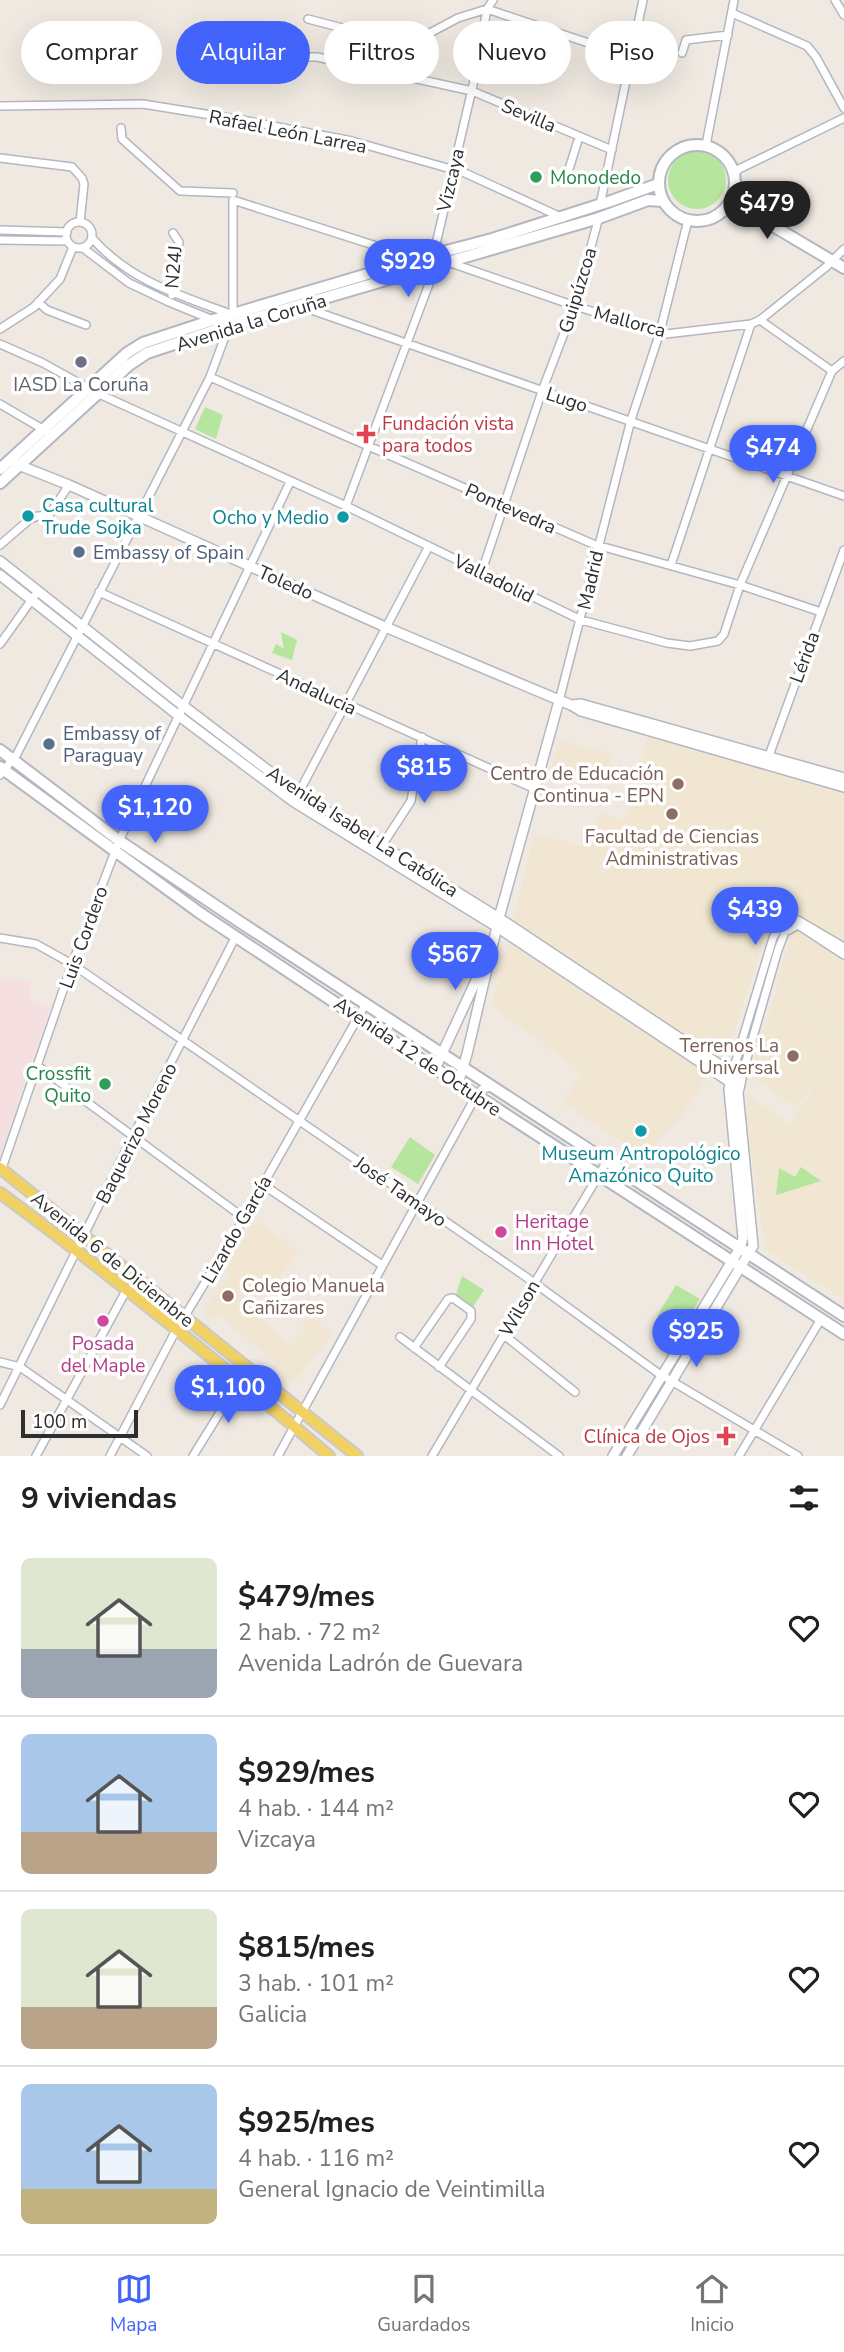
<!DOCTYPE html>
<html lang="es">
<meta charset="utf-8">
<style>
:root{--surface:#fff;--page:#f2f2f2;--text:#202124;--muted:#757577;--line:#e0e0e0;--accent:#4264fb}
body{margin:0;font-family:"Nunito Sans",sans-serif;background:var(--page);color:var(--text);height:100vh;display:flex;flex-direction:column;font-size:26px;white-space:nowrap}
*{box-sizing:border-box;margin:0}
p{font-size:23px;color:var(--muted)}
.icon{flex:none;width:38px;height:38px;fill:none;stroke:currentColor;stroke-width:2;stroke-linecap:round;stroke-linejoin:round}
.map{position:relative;height:1456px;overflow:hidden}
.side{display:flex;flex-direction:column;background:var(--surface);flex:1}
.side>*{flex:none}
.guide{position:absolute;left:21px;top:21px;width:803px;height:63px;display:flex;gap:14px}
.scale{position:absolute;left:21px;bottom:18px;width:117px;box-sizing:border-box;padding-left:7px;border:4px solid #2e2e2e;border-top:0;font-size:19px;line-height:24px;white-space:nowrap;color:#2e2e2e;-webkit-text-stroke:5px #fff;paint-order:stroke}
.price{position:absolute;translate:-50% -60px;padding:0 16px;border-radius:24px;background:var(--accent);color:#fff;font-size:23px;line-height:46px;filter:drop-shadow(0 2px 4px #0008)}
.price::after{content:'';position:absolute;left:50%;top:42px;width:21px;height:16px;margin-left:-10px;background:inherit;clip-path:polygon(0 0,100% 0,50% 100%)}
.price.active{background:#222;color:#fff}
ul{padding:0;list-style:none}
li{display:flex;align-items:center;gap:21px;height:175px;padding:0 21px}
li+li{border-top:2px solid var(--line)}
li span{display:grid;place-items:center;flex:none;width:196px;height:140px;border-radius:10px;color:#555}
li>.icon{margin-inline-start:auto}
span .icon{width:84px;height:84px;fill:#fffc;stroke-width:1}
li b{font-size:30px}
h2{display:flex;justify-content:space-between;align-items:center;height:84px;padding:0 21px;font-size:30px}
.tag{padding:0 24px;border-radius:32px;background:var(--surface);box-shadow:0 7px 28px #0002;font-size:24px;line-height:63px}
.tag.active{background:var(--accent);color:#fff}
.menu{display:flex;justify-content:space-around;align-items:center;height:98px;border-top:2px solid var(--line);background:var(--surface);font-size:19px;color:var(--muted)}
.menu a{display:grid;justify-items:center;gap:4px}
.menu .active{color:var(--accent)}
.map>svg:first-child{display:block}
.education{fill:#f0e6d1}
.medical{fill:#f5dfe0}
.green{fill:#b6e59e}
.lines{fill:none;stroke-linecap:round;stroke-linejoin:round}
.minor-casing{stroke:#b4b7c1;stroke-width:10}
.tertiary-casing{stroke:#b4b7c1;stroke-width:12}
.secondary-casing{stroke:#b4b7c1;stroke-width:14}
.primary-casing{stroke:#c9c9c9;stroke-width:14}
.minor{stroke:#fff;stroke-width:7}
.tertiary{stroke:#fff;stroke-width:9}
.secondary{stroke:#fff;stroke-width:10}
.primary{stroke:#f2d163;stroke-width:10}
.leisure-dot{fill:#2e9e5b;stroke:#fff;stroke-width:2.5}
.worship-dot{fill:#6b7280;stroke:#fff;stroke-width:2.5}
.health-dot{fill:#e0444e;stroke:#fff;stroke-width:2.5}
.culture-dot{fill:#0f9aa8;stroke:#fff;stroke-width:2.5}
.service-dot{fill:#5c6f8a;stroke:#fff;stroke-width:2.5}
.education-dot{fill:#8d6e63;stroke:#fff;stroke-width:2.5}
.hotel-dot{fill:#d1479c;stroke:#fff;stroke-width:2.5}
.labels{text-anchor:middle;stroke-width:7;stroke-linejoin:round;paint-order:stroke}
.street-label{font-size:19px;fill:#2e2e2e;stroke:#fff}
.leisure-label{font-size:19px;fill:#27864d;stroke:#fff;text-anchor:start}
.worship-label{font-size:19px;fill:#5b616d;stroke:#fff}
.health-label{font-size:19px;fill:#be3a42;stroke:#fff;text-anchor:start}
.culture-label{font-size:19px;fill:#0d838f;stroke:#fff;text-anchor:start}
.service-label{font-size:19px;fill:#4e5e75;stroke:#fff;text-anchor:start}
.education-label{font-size:19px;fill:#785e54;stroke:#fff;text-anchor:end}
.hotel-label{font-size:19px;fill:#b23c85;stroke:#fff;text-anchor:start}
</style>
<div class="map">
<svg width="844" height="1456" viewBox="0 0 844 1456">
<rect width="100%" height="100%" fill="#efe9e1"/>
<path class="education" d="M650 732 844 789V1032L776 985 792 934 805 915 791 908 779 909 770 923 730 1043 680 1118 644 1157 563 1102 582 1072 492 1006 535 834 587 847 601 813 625 821Z
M559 741 611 754 608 782 551 769Z
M778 988 844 1034V1300L766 1250 744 1112 749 1095 789 1125 834 1054 796 1107 749 1074Z
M257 1221 299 1252 268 1291 256 1281 240 1302 291 1345 306 1329 302 1325 310 1316 333 1334 297 1377 291 1382 284 1379 285 1371 250 1341 218 1315 211 1319 205 1315 208 1307 205 1305 230 1276 225 1271 232 1262 228 1258Z"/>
<path class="medical" d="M0 977 32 982 29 1000 50 1008 0 1155Z"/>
<path class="green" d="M668 180a29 29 0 1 1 58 0a29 29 0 1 1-58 0Z
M205 407 223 415 216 439 195 429Z
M281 632 297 640 292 660 272 653 276 644 284 649Z
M410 1137 435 1155 418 1184 391 1167Z
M801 1167 821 1181 776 1195 779 1168 795 1177Z
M462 1276 484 1290 473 1307 456 1295Z
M676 1285 700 1299 680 1330 657 1316Z"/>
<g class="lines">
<defs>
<path id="minor" d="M835 0 844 15
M732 13 807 46 816 57 844 108
M308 19 373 36 428 34 458 18 487 9 633 58
M682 53 686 40 728 35
M237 59 241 57H317L472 91 612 150
M0 106 143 104 242 120 352 141 465 173 563 218
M121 128 122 139 180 191 233 193
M706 145 734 0
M0 158 72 167 82 178 84 184 80 222
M569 169 579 137
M735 173 739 169 844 118
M600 205 643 0
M66 235a13 13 0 1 1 26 0a13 13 0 1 1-26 0Z
M0 230 67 232
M92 238C131 282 180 295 233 315
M0 240 67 241
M83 248 129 283 169 302 213 320
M448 262 575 306 666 334 751 324 760 320 826 267 844 249
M172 295 179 242 173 233
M38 302 47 310 86 325
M300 306 844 496
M760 320 832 371
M0 329 34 307 60 279 73 247
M0 344 43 363 99 394 346 506 581 620 667 643 690 646 718 641 724 634 740 585 832 371 844 361
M210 377 593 544 740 585 821 612
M0 404 46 431
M346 506 435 268 436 244 473 85 487 9 493 0
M0 545 30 519 38 516 49 515 69 485
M671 565 751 324
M482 571 542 391 576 302 599 217
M99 592 535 789
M0 644 38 591
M559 701 631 420 660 332 688 220
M767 761 844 550
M0 775 17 754 210 377 233 315V200L417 259
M297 796 429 546
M381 847 411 801 422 737
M0 938 36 944 72 964 529 1279 658 1373 798 1456
M38 1066 244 1218
M732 1074 773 938C779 927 784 919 798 920L844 947
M741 1079 778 950 785 932 798 925 844 955
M1 1171 72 964 119 841 290 482
M262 1184 382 1265
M504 1335 575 1392
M400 1337 559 1456
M414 1348 448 1299 453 1298 471 1311V1319L439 1367
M0 1362 20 1367 147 1456
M0 1405 131 1140 236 936
M36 1456 127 1289
M110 1456 174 1334 244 1218 365 1005
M193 1456 240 1380
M278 1456 476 1096 482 1089 491 1087
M432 1456 607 1161
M739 1456 821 1319"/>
<path id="tertiary" d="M16 464 69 485 383 626 571 705 581 711 844 787
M0 561 177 701 298 793 499 918 741 1079 738 1093 753 1246 627 1456
M0 575 179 716 294 802 497 927 739 1088
M572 705 581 704 844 778
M435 1069 486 959
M458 1084 467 1054 499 918 559 701
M613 1456 740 1248 743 1238 729 1089 731 1078"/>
<path id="secondary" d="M659 183a38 38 0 1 1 76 0a38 38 0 1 1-76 0Z
M731 201 844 268
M0 469 127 353 143 343 213 320 435 254 492 239 611 201 658 184
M0 483 129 365 147 353 228 326 599 218 648 200 663 201
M0 750 121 842 240 922 844 1316
M0 767 200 913 405 1049 844 1334"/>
<path id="primary" d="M0 1168 357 1456
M0 1193C113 1276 222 1365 329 1456"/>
</defs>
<use href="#minor" class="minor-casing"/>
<use href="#tertiary" class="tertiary-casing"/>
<use href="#secondary" class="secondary-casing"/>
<use href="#primary" class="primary-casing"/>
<use href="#minor" class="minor"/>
<use href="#tertiary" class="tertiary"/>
<use href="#secondary" class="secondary"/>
<use href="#primary" class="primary"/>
</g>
<g class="leisure-dot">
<circle cx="536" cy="177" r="7"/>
<circle cx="105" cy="1084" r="7"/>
</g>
<circle class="worship-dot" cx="81" cy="362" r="7"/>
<g class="health-dot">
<path d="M362.5 423.5h7v7h7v7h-7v7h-7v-7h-7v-7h7z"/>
<path d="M722.5 1425.5h7v7h7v7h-7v7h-7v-7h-7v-7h7z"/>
</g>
<g class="culture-dot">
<circle cx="28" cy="516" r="7"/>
<circle cx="343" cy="517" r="7"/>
<circle cx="641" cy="1131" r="7"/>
</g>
<g class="service-dot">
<circle cx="79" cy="552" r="7"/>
<circle cx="49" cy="744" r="7"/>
</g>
<g class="education-dot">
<circle cx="678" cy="784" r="7"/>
<circle cx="672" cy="814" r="7"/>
<circle cx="793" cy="1056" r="7"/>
<circle cx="228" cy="1296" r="7"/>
</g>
<g class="hotel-dot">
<circle cx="501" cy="1232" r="7"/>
<circle cx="103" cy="1321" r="7"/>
</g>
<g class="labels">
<g class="street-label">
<text transform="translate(529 115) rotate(23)" y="7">Sevilla</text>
<text transform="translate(288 131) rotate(11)" y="7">Rafael León Larrea</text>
<text transform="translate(450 180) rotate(-77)" y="7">Vizcaya</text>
<text transform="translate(173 267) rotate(-85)" y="7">N24J</text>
<text transform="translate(577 290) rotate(-73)" y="7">Guipúzcoa</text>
<text transform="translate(630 321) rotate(15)" y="7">Mallorca</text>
<text transform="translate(251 322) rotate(-17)" y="7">Avenida la Coruña</text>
<text transform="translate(567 399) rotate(18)" y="7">Lugo</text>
<text transform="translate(511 508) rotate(24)" y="7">Pontevedra</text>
<text transform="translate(494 578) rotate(26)" y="7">Valladolid</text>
<text transform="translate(590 580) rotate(-77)" y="7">Madrid</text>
<text transform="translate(286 582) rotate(24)" y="7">Toledo</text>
<text transform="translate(804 657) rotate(-70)" y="7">Lérida</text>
<text transform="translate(317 691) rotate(25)" y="7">Andalucia</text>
<text transform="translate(363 831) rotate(33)" y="7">Avenida Isabel La Católica</text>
<text transform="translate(83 937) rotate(-70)" y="7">Luis Cordero</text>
<text transform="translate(418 1056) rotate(34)" y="7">Avenida 12 de Octubre</text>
<text transform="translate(136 1133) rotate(-63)" y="7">Baquerizo Moreno</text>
<text transform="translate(401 1191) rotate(35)" y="7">José Tamayo</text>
<text transform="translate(236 1229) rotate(-60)" y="7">Lizardo García</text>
<text transform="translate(113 1259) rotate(39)" y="7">Avenida 6 de Diciembre</text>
<text transform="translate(519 1308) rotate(-60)" y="7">Wilson</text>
</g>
<g class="leisure-label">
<text x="550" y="184">Monodedo</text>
<text x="91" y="1080" text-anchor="end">Crossfit<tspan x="91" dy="22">Quito</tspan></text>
</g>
<g class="worship-label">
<text x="81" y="391">IASD La Coruña</text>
</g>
<g class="health-label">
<text x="382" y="430">Fundación vista<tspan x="382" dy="22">para todos</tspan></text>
<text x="710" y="1443" text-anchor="end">Clínica de Ojos</text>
</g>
<g class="culture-label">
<text x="42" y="512">Casa cultural<tspan x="42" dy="22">Trude Sojka</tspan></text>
<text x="329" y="524" text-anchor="end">Ocho y Medio</text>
<text x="641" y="1160" text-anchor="middle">Museum Antropológico<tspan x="641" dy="22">Amazónico Quito</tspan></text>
</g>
<g class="service-label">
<text x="93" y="559">Embassy of Spain</text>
<text x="63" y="740">Embassy of<tspan x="63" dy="22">Paraguay</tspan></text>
</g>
<g class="education-label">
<text x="664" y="780">Centro de Educación<tspan x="664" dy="22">Continua - EPN</tspan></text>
<text x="672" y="843" text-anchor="middle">Facultad de Ciencias<tspan x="672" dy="22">Administrativas</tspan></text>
<text x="779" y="1052">Terrenos La<tspan x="779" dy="22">Universal</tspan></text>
<text x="242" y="1292" text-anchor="start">Colegio Manuela<tspan x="242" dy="22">Cañizares</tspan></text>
</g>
<g class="hotel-label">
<text x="515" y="1228">Heritage<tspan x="515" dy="22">Inn Hotel</tspan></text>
<text x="103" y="1350" text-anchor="middle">Posada<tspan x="103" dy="22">del Maple</tspan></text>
</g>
</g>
</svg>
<div class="scale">100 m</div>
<b class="price active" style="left:767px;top:241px">$479</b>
<b class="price" style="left:408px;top:299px">$929</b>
<b class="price" style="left:773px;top:485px">$474</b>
<b class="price" style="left:424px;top:805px">$815</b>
<b class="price" style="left:155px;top:845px">$1,120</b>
<b class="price" style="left:755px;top:947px">$439</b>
<b class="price" style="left:455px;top:992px">$567</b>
<b class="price" style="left:696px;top:1369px">$925</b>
<b class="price" style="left:228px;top:1425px">$1,100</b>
<div class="guide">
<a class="tag">Comprar</a>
<a class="tag active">Alquilar</a>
<a class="tag">Filtros</a>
<a class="tag">Nuevo</a>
<a class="tag">Piso</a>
</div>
</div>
<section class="side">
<h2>9 viviendas<svg class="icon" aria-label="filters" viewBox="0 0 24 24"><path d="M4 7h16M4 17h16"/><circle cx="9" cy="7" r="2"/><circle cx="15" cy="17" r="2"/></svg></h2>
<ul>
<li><span style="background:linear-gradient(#dfe7d0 65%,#9aa5b1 0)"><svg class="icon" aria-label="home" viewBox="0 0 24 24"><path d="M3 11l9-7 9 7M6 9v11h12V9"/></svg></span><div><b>$479/mes</b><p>2 hab. · 72 m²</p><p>Avenida Ladrón de Guevara</p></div><svg class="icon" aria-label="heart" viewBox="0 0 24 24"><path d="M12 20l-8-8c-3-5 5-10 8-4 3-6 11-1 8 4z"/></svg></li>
<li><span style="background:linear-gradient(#a9c7e8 70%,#b9a48a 0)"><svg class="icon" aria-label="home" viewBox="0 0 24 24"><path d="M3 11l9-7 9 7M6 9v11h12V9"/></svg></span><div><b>$929/mes</b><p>4 hab. · 144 m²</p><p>Vizcaya</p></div><svg class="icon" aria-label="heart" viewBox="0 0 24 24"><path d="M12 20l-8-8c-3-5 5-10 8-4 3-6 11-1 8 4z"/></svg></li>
<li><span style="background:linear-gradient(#dfe7d0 70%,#b9a48a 0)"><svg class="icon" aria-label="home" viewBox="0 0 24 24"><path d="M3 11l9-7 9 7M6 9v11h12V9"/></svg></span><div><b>$815/mes</b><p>3 hab. · 101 m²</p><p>Galicia</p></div><svg class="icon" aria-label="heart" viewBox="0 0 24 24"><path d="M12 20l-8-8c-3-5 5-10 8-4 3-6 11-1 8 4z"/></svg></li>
<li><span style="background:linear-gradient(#a9c7e8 75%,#c2b280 0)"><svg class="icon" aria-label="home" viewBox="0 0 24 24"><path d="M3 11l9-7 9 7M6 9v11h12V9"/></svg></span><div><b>$925/mes</b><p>4 hab. · 116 m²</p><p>General Ignacio de Veintimilla</p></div><svg class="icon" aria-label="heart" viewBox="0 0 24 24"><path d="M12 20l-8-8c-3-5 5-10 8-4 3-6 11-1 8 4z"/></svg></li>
</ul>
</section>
<nav class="menu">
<a class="active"><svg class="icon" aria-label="map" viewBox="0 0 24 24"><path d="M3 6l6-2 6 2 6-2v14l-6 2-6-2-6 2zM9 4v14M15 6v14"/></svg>Mapa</a>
<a><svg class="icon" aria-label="saved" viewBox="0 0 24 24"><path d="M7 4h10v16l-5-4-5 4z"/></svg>Guardados</a>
<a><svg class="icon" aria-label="home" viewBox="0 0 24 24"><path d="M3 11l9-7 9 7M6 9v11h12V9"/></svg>Inicio</a>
</nav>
